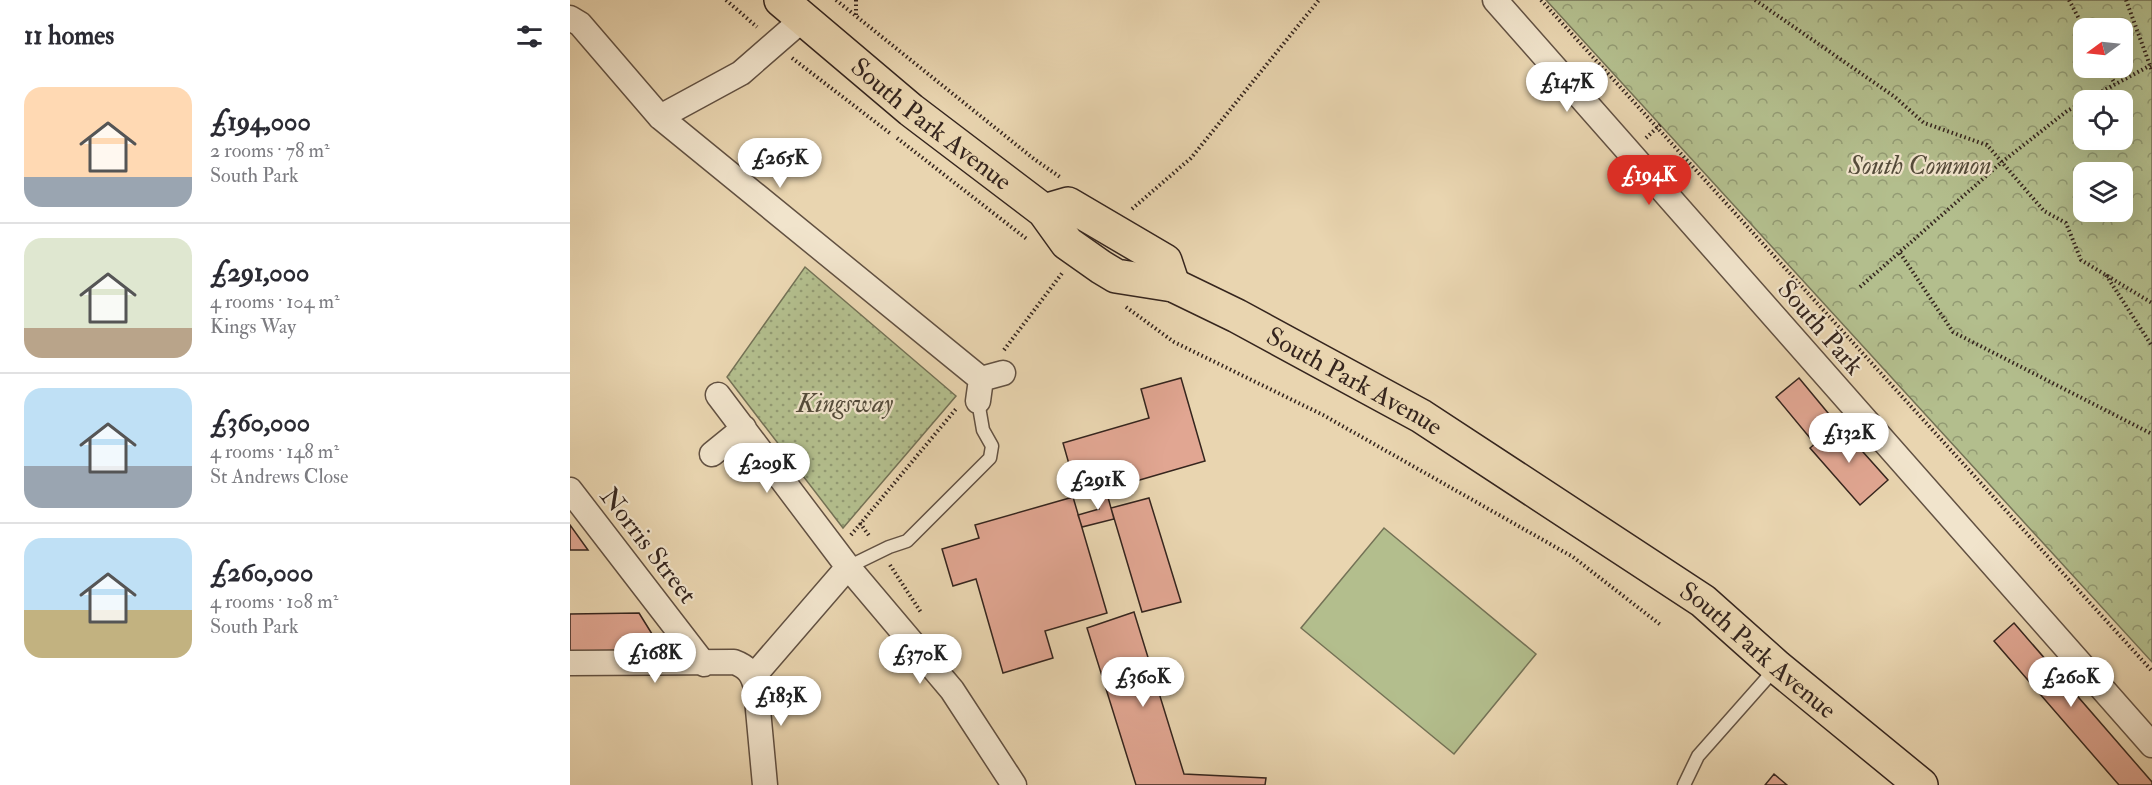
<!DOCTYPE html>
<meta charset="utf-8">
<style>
:root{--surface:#fff;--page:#f2f2f3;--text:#2b2b33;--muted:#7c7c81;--line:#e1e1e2;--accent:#d93025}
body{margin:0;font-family:"IM FELL Double Pica",serif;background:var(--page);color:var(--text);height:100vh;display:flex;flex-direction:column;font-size:22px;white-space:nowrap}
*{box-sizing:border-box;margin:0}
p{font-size:20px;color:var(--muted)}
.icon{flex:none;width:33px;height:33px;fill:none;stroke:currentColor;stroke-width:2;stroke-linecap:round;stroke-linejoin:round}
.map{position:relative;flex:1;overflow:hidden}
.side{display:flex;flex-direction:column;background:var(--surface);width:570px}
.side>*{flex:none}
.needle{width:39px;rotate:255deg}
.buttons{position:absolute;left:1503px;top:18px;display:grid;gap:12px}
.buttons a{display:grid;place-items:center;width:60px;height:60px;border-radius:12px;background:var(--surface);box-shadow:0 6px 24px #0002;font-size:30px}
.price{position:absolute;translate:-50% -51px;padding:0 14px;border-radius:21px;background:#fff;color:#222;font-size:20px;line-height:39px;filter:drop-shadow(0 2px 3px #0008)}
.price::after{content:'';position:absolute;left:50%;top:36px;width:18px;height:14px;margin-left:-9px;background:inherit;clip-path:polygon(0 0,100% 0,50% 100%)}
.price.active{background:var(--accent);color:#fff}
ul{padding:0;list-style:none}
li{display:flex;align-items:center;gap:18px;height:150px;padding:0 24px}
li+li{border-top:2px solid var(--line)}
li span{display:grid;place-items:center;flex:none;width:168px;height:120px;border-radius:18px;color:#555}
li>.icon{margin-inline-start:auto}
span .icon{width:72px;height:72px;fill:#fffc;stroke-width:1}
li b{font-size:26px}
h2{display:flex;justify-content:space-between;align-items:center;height:72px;padding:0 24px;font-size:26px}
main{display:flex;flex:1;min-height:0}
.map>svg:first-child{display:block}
.grass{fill:url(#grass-dots);stroke:#747256;stroke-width:1.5}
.park{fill:url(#park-crowns);stroke:#747256;stroke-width:1.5;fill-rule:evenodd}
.pitch{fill:#b3be8d;stroke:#747256;stroke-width:1.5}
.building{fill:#e1a692;stroke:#35251e;stroke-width:1.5}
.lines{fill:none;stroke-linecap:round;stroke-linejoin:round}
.service-casing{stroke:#625142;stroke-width:15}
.minor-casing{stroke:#625142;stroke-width:27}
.primary-casing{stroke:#35251e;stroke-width:36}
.path{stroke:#35251e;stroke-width:4;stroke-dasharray:1.5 3;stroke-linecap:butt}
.service{stroke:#f1e4cc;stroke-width:12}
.minor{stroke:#f1e4cc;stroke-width:24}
.primary{stroke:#e9d5b0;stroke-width:33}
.labels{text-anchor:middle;stroke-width:4.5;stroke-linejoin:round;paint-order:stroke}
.street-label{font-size:26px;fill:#35251e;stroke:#f1e4cc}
.park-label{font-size:26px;font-style:italic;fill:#544b3a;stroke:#f1e4cc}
</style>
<main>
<section class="side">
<h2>11 homes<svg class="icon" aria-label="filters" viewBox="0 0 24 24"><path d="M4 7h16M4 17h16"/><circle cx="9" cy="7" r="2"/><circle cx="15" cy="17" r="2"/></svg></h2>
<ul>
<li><span style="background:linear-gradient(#ffd9b3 75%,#9aa5b1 0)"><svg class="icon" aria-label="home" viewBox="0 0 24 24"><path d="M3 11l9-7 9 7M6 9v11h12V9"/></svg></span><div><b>£194,000</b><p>2 rooms · 78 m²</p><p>South Park</p></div></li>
<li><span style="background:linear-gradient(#dfe7d0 75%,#b9a48a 0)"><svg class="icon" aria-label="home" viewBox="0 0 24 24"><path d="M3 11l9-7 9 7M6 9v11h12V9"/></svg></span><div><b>£291,000</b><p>4 rooms · 104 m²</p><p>Kings Way</p></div></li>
<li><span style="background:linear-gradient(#bfe0f5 65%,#9aa5b1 0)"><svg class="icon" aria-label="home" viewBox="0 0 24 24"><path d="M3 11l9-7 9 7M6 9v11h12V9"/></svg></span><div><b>£360,000</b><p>4 rooms · 148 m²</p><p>St Andrews Close</p></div></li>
<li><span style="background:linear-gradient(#bfe0f5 60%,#c2b280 0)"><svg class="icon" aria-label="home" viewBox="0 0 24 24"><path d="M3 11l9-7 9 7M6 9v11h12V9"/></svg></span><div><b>£260,000</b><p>4 rooms · 108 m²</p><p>South Park</p></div></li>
</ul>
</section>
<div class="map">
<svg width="1582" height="785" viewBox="0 0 1582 785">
<defs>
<pattern id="grass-dots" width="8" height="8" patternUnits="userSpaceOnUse" patternTransform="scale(1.5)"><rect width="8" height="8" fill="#b3be8d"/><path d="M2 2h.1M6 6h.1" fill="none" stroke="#929a73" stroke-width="1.8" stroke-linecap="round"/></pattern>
<pattern id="park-crowns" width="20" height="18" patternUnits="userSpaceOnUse" patternTransform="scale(1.5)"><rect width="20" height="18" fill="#b3be8d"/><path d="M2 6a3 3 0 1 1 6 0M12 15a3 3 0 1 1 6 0" fill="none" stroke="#929a73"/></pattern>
</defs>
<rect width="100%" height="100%" fill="#e9d5b0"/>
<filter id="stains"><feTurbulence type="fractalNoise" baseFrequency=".00333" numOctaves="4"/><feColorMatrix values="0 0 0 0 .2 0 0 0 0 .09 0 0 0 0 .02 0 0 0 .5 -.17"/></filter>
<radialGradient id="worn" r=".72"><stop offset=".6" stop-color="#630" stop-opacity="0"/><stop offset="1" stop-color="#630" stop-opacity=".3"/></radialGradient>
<path class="grass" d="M235 267 386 396 273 528 157 377Z"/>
<path class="park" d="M976 0H1582V662ZM1514 28H1552V68H1514ZM1514 100H1552V140H1514ZM1514 172H1552V212H1514Z"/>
<path class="pitch" d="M814 528 966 654 884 754 731 628Z"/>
<path class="building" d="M611 378 635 461 518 495 510 468 501 471 493 443 579 418 571 389Z
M1229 378 1263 419 1240 438 1206 397Z
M1268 424 1318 480 1290 505 1240 448Z
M536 490 544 519 512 527 508 515 529 509 524 493Z
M503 497 537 613 475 631 483 658 433 673 406 579 383 586 372 549 409 538 405 525Z
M579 498 611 602 572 612 541 508Z
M0 525 18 550H0Z
M564 612 614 774 696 778 695 785H566L517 628Z
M69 613 92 650 0 651V614Z
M1444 623 1582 782V785H1549L1424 641Z
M1204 774 1217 785H1195Z"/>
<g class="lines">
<defs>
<path id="service" d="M278 567 319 547 337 541 420 458 422 446 413 430 408 401
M1114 785 1128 756 1205 669"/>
<path id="minor" d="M925 0 1582 745
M0 18 10 24 90 117 411 379
M90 117 171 73 233 19
M148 395 278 567 382 690 444 785
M408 401 411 379 433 373
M142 454 174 428
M0 490 134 664
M0 663 164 662C178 667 183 674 186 688L195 785
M183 677 278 567"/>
<g id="primary">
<path id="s1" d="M211 0 341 110 474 211 497 243 531 267 546 276 603 285 667 316 851 416 1133 601 1207 667 1351 785"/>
<path d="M474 211 498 204 595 261 603 285"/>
</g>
</defs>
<use href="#service" class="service-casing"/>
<use href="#minor" class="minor-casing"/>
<use href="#primary" class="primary-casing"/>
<path class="path" d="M156 0 187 27
M266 0 464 159 490 177
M286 0V17
M971 0 1582 671
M1185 0 1325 97 1354 123 1417 145 1474 211 1496 223 1511 260 1582 303
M1499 0 1514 28
M1556 0 1582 71
M222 58 321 134
M1536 68 1545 84
M1516 100 1581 65
M327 138 458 240
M1076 138 1091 124
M562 209 621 158 749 0
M1330 253 1383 332 1582 434
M1536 275 1582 346
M1290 287 1432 162 1497 111 1514 102
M556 307 604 342 753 415 1003 557 1092 626
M434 350 493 272
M290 523 300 537
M281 535 386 409
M320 565 352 614"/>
<use href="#service" class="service"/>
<use href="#minor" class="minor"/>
<use href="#primary" class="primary"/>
</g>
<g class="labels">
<g class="street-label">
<text dy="9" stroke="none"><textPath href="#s1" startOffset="195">South Park Avenue</textPath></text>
<text transform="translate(1251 327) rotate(49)" y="9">South Park</text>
<text dy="9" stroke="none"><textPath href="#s1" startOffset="699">South Park Avenue</textPath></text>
<text transform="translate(79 545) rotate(52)" y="9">Norris Street</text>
<text dy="9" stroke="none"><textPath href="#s1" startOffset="1185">South Park Avenue</textPath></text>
</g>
<g class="park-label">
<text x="1350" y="174">South Common</text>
<text x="275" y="412">Kingsway</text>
</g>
</g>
<rect width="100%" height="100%" filter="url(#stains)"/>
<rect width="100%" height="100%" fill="url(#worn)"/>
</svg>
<div class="buttons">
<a><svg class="needle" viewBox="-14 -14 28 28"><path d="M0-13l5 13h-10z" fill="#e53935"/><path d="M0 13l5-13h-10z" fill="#7c7c81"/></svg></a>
<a><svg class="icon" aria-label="locate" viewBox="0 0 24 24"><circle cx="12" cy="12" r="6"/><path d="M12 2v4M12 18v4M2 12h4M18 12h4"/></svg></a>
<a><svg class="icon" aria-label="layers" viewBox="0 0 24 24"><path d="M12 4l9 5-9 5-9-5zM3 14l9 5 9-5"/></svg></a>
</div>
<b class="price" style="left:997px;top:113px">£147K</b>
<b class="price" style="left:210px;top:189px">£265K</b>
<b class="price active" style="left:1079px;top:206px">£194K</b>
<b class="price" style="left:1279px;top:464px">£132K</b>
<b class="price" style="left:197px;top:494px">£209K</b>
<b class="price" style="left:528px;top:511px">£291K</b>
<b class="price" style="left:85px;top:684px">£168K</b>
<b class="price" style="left:350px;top:685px">£370K</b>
<b class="price" style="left:573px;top:708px">£360K</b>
<b class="price" style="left:1501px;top:708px">£260K</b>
<b class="price" style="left:211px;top:727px">£183K</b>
</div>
</main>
